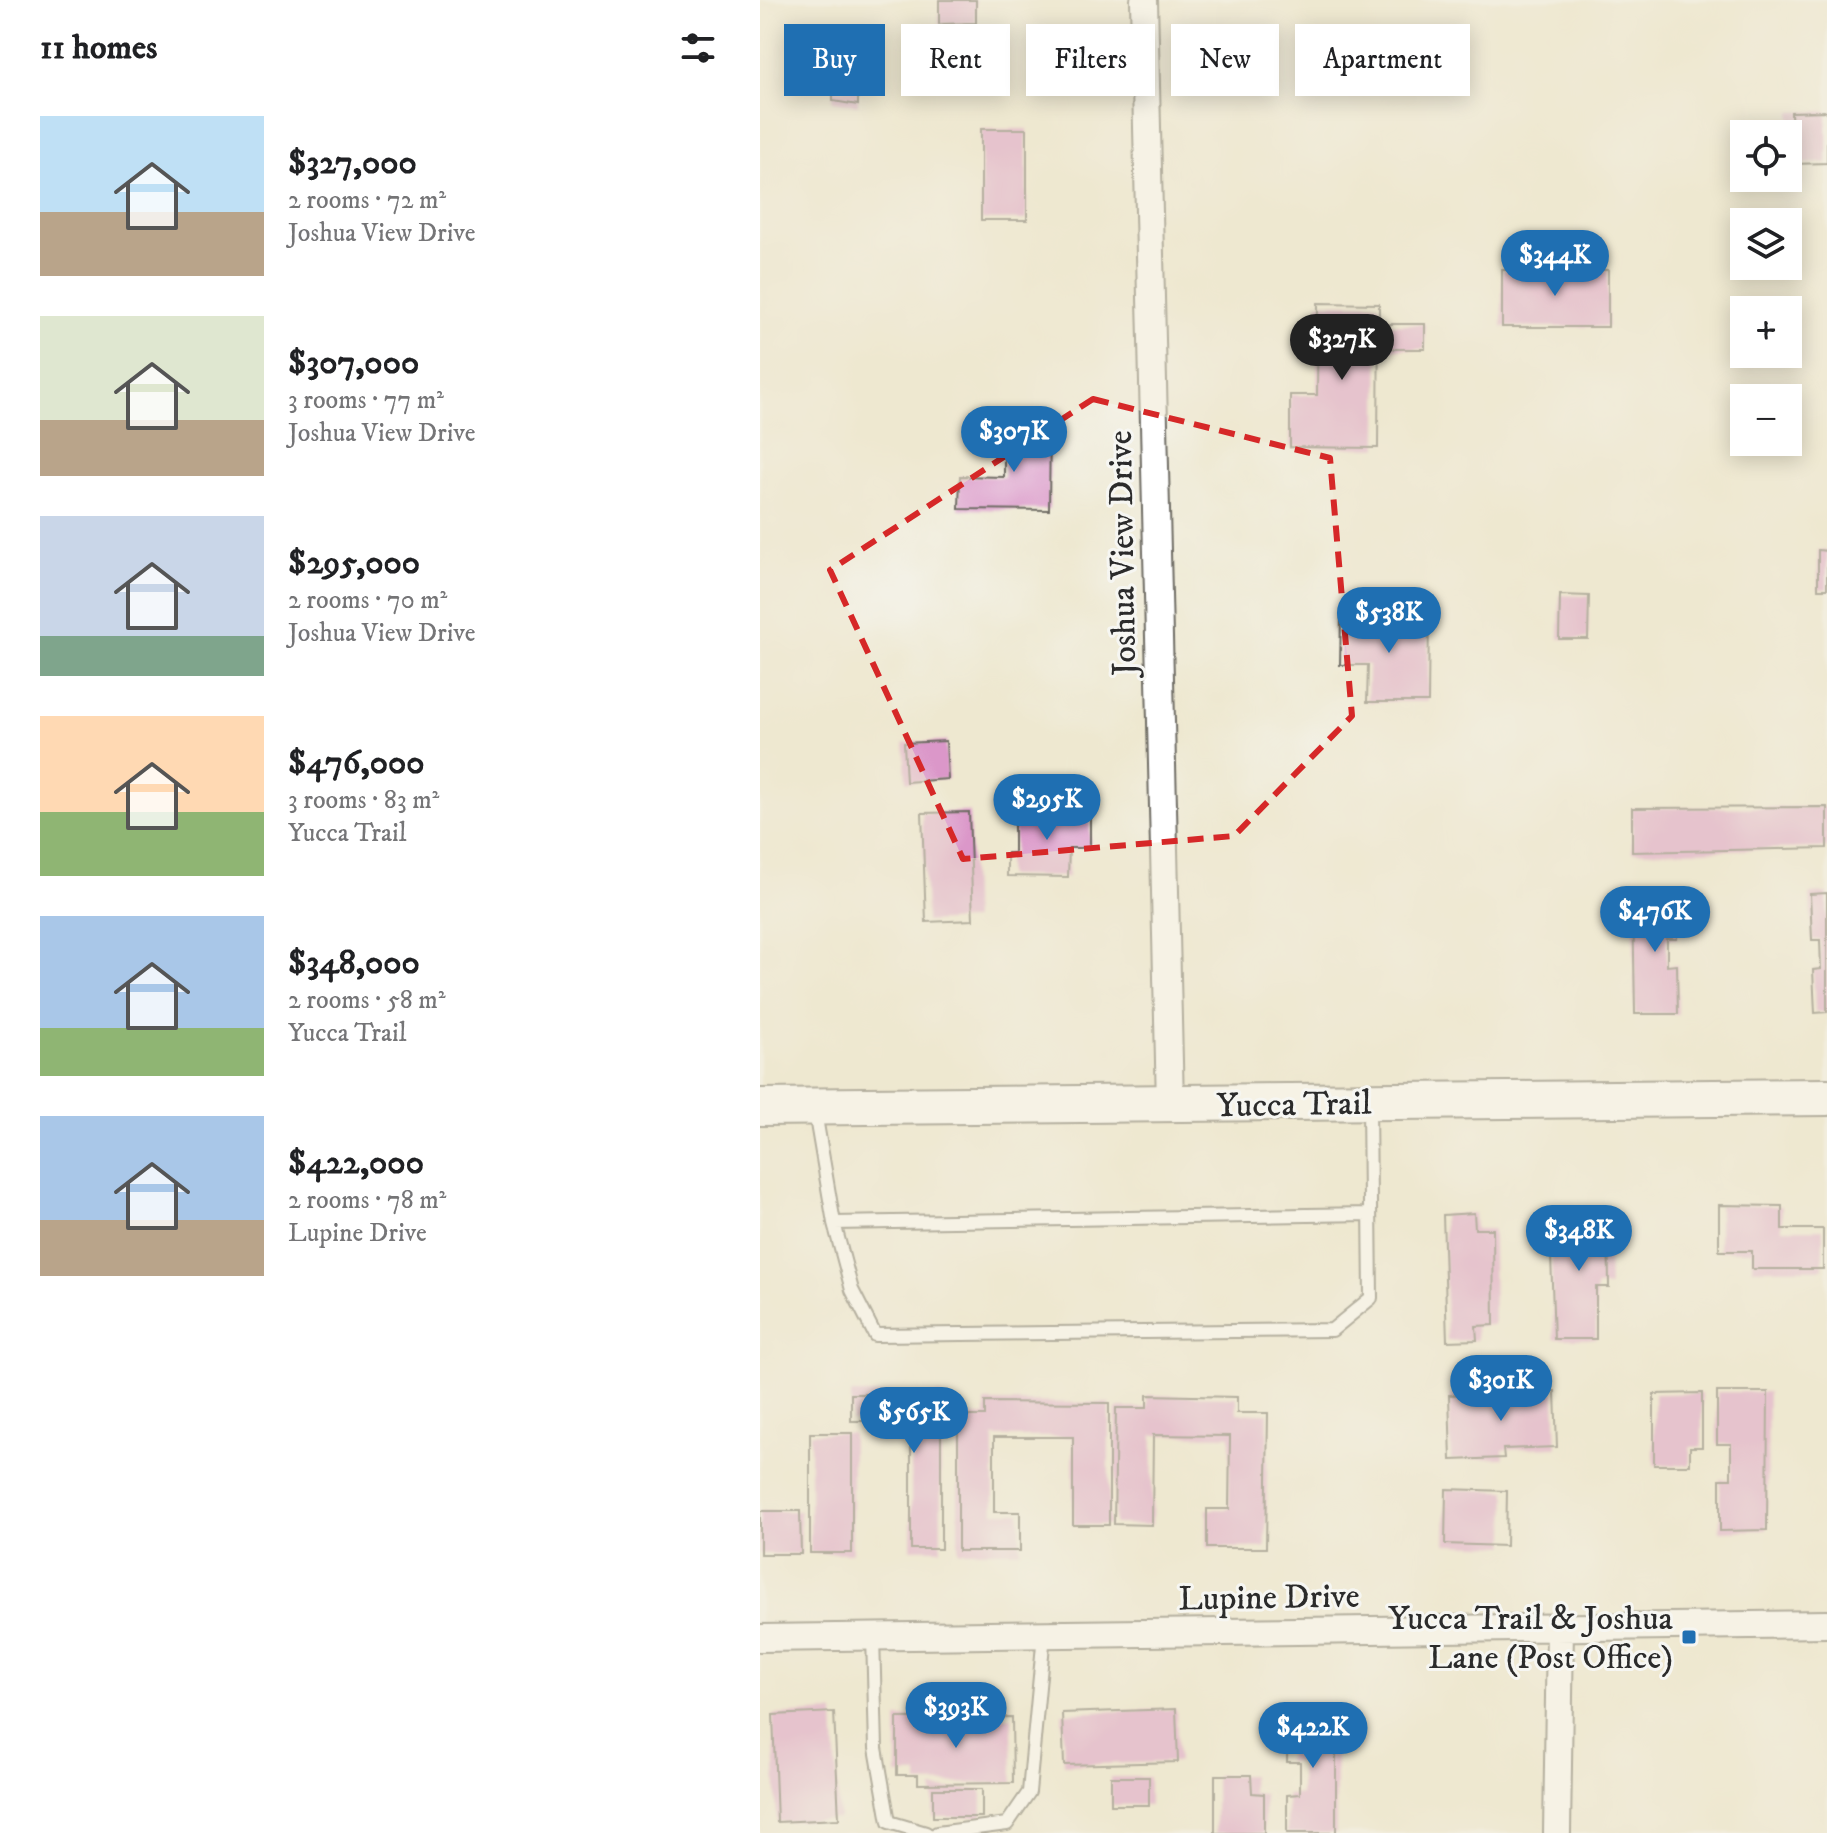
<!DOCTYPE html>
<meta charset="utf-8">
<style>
:root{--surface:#fff;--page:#f2f2f2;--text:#202124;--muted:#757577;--accent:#1f6fb2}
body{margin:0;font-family:"IM FELL DW Pica",serif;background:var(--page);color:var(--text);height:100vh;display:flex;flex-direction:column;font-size:30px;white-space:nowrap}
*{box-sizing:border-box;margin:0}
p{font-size:26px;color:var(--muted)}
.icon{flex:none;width:44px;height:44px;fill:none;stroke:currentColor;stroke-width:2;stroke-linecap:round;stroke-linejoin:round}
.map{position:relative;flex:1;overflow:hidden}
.sheet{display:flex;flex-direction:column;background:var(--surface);width:760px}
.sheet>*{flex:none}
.hud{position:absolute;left:24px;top:24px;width:760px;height:72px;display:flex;gap:16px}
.buttons{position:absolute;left:970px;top:120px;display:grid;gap:16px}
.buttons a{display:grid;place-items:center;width:72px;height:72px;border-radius:0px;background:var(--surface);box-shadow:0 4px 20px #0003;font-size:40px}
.price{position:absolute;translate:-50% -68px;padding:0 18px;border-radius:28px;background:var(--accent);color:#fff;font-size:26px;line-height:52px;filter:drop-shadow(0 2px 4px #0008)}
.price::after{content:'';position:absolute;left:50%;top:48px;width:24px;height:18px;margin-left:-12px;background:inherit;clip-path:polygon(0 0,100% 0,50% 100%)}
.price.selected{background:#222;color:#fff}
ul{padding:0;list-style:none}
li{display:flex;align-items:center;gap:24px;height:200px;padding:0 40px}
li span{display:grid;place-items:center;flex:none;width:224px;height:160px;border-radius:0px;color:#555}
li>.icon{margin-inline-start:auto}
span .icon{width:96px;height:96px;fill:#fffc;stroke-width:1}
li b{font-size:34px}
h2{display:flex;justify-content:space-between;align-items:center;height:96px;padding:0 40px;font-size:34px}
.chip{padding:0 28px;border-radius:0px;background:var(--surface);box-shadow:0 4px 20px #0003;font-size:28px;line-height:72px}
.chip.selected{background:var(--accent);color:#fff}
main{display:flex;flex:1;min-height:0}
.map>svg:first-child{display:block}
.building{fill:#db97c9}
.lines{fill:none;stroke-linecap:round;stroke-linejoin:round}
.service-casing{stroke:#6f6d65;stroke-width:16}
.minor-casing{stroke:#6f6d65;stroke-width:30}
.secondary-casing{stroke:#6f6d65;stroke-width:40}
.service{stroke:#fff;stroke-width:12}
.minor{stroke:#fff;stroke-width:26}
.secondary{stroke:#fff;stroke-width:36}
.marked{fill:none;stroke:#d62828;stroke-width:6;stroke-dasharray:16 10;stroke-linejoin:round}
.poi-dot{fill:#1f6fb2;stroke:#f6f6f2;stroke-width:3}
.labels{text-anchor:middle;stroke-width:6;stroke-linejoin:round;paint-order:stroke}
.street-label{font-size:34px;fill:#2b2b2b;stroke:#f6f6f2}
.poi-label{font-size:34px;fill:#2b2b2b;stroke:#f6f6f2;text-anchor:end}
</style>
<main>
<section class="sheet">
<h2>11 homes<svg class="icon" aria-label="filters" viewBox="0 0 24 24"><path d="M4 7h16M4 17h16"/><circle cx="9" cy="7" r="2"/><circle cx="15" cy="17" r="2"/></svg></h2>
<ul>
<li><span style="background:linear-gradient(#bfe0f5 60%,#b9a48a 0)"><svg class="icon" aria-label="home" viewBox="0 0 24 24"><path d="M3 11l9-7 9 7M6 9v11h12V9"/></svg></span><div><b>$327,000</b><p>2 rooms · 72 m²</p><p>Joshua View Drive</p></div></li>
<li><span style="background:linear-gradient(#dfe7d0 65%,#b9a48a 0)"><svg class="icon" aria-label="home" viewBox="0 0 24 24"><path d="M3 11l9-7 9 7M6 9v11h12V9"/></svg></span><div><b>$307,000</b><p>3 rooms · 77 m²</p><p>Joshua View Drive</p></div></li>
<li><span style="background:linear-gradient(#c9d6e8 75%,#7fa58c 0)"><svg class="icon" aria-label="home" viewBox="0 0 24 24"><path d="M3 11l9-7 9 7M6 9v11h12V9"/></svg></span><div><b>$295,000</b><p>2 rooms · 70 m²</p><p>Joshua View Drive</p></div></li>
<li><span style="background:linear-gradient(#ffd9b3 60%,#8fb573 0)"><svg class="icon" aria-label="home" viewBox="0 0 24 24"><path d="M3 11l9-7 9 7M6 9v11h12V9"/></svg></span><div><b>$476,000</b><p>3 rooms · 83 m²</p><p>Yucca Trail</p></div></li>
<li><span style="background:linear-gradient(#a9c7e8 70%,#8fb573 0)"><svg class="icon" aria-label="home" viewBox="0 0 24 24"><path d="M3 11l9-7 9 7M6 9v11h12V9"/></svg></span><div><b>$348,000</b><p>2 rooms · 58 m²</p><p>Yucca Trail</p></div></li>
<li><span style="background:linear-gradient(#a9c7e8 65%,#b9a48a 0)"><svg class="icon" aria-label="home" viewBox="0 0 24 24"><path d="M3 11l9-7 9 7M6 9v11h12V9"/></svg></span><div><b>$422,000</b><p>2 rooms · 78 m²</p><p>Lupine Drive</p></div></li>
</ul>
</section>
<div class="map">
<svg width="1067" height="1833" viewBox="0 0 1067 1833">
<rect width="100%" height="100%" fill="#f6f6f2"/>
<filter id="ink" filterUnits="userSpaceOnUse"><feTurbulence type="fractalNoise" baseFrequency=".0125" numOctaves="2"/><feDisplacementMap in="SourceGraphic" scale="16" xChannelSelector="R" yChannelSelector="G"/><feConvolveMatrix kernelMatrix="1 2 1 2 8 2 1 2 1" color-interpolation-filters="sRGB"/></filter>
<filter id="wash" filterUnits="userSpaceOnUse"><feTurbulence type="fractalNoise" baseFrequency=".006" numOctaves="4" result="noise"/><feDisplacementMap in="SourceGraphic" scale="32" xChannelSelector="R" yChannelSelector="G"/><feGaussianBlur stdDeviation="1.8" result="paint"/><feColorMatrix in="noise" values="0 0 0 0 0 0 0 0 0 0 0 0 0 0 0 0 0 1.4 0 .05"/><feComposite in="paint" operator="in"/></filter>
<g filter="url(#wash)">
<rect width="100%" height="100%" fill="#eee8d0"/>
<g id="blocks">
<path class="building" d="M179 0H216V23L179 24Z
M73 89H98V105L73 101Z
M1067 111V163L1033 164 1031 112Z
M221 129H267V220H221Z
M742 270H848V327H742Z
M558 303 619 304 618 448 530 447V395H557Z
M630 324H665V349H630Z
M244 425H290L289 510 199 509 200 476 244 477Z
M1058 550 1067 551V589H1058Z
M800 595 829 596 828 639H799Z
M581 615 669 616 668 702H607L608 665H580Z
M186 741 188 779 146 782 144 743Z
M1067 807V848L872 852V808Z
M254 811 330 812V848H309L308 877 247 876V853H254Z
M209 812 213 920 166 922 162 813Z
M1067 893V1012L1055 1013 1053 970 1061 969 1060 940H1052L1050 894Z
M916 894 917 939H907V966L917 965 918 1014H875L873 895Z
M959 1205 1022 1206V1229H1063V1269H992V1251H959Z
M807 1212H848L849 1287H836V1339H794L790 1228H808Z
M714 1213 715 1229H733L734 1325 716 1326 717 1340 687 1341 683 1215Z
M795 1391 797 1447 743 1449 744 1458 691 1460 689 1395Z
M957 1392H1008L1007 1530 960 1531V1479H971V1444H957Z
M942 1393V1447H930V1465H894V1394Z
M91 1394H181V1549H151V1421H91Z
M387 1395 477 1397V1413H508L506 1548H447V1509H469L470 1436 393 1435 392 1525 354 1524 356 1408H387Z
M225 1402 349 1403V1525H313V1437H234V1512H260V1551H198V1416H225Z
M50 1433H92V1553H50Z
M686 1489 747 1491 746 1546 685 1544Z
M0 1511H40L41 1554H0Z
M576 1707V1833H527V1795L540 1794V1762H527L528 1708Z
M416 1709 418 1762 304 1765 302 1713Z
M74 1712 79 1819 17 1822 13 1715Z
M252 1717 253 1783 158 1784V1775H137V1718Z
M455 1775H491L492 1793 504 1794V1833H455Z
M351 1777H389V1805H351Z
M173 1789H222V1817H173Z"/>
</g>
</g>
<g filter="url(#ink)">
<use href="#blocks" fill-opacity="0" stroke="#6f6d65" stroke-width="2"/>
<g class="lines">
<defs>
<path id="service" d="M55 1112 74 1223 92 1290 115 1335 572 1330 611 1298 609 1105
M74 1223 609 1214
M113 1636 116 1748 129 1822 166 1833
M177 1833 247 1824 269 1792 284 1634"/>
<path id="minor" d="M384 0 410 1104
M0 1638 1067 1624
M797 1833 800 1628"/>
<path id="secondary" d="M0 1107 1067 1097"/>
</defs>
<use href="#service" class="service-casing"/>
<use href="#minor" class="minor-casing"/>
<use href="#secondary" class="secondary-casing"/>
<use href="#service" class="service"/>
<use href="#minor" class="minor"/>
<use href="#secondary" class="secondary"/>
</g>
</g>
<path d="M0 0H1067V1833H0ZM333 399 570 458 592 716 474 836 203 859 70 570Z" fill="#eee8d0" fill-opacity=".55" fill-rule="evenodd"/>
<path class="marked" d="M333 399 570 458 592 716 474 836 203 859 70 570Z"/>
<rect class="poi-dot" x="921" y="1629" width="16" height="16" rx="4"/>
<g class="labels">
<g class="street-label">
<text transform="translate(361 553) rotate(-91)" y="12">Joshua View Drive</text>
<text transform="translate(534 1103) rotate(-1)" y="12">Yucca Trail</text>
<text transform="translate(509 1596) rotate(-1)" y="12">Lupine Drive</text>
</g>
<g class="poi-label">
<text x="913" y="1629">Yucca Trail &amp; Joshua<tspan x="913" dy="39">Lane (Post Office)</tspan></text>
</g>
</g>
</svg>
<div class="buttons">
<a><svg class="icon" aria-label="locate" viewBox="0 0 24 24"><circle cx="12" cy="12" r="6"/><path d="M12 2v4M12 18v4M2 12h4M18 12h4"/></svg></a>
<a><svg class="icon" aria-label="layers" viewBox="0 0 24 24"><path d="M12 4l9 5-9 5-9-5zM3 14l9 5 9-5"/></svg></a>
<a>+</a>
<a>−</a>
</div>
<b class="price" style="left:795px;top:298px">$344K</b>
<b class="price selected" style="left:582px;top:382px">$327K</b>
<b class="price" style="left:254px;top:474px">$307K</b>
<b class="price" style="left:629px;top:655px">$538K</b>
<b class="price" style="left:287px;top:842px">$295K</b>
<b class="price" style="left:895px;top:954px">$476K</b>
<b class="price" style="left:819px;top:1273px">$348K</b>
<b class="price" style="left:741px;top:1423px">$301K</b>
<b class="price" style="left:154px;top:1455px">$565K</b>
<b class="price" style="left:196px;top:1750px">$393K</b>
<b class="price" style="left:553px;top:1770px">$422K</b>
<div class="hud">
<a class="chip selected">Buy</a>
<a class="chip">Rent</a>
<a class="chip">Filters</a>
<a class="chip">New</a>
<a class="chip">Apartment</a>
</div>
</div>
</main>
